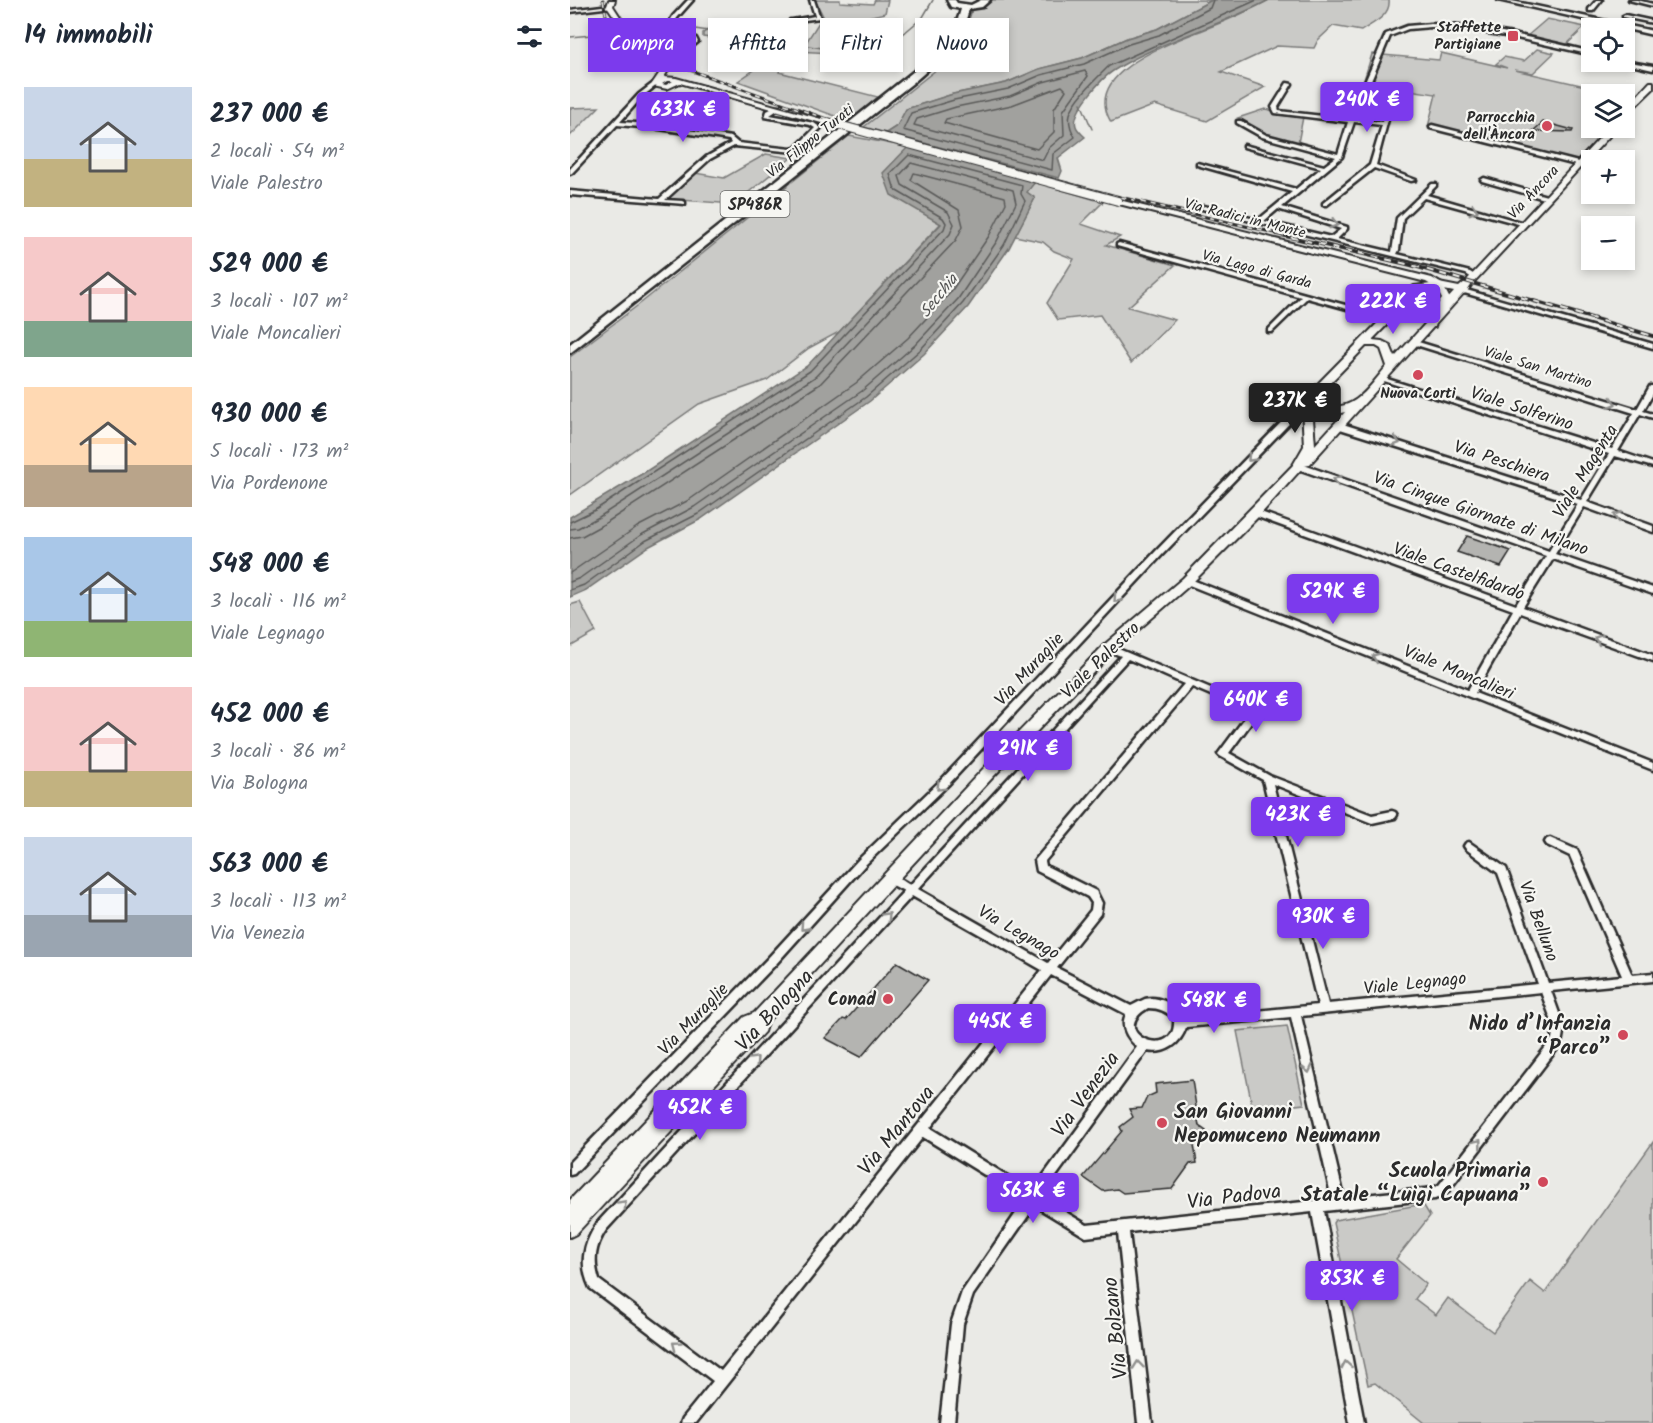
<!DOCTYPE html>
<html lang="it">
<meta charset="utf-8">
<style>
:root{--surface:#fff;--page:#f2f2f3;--text:#1f2937;--muted:#747a83;--accent:#7c3aed}
body{margin:0;font-family:Kalam,sans-serif;background:var(--page);color:var(--text);height:100vh;display:flex;flex-direction:column;font-size:22px;white-space:nowrap}
*{box-sizing:border-box;margin:0}
p{font-size:20px;color:var(--muted)}
.icon{flex:none;width:33px;height:33px;fill:none;stroke:currentColor;stroke-width:2;stroke-linecap:round;stroke-linejoin:round}
.map{position:relative;flex:1;overflow:hidden}
.side{display:flex;flex-direction:column;background:var(--surface);width:570px}
.side>*{flex:none}
.guide{position:absolute;left:18px;top:18px;width:570px;height:54px;display:flex;gap:12px}
.controls{position:absolute;left:1011px;top:18px;display:grid;gap:12px}
.controls a{display:grid;place-items:center;width:54px;height:54px;border-radius:0px;background:var(--surface);box-shadow:0 3px 9px #0003;font-size:30px}
.price{position:absolute;translate:-50% -51px;padding:0 14px;border-radius:6px;background:var(--accent);color:#fff;font-size:20px;line-height:39px;filter:drop-shadow(0 2px 3px #0008)}
.price::after{content:'';position:absolute;left:50%;top:36px;width:18px;height:14px;margin-left:-9px;background:inherit;clip-path:polygon(0 0,100% 0,50% 100%)}
.price.current{background:#222;color:#fff}
ul{padding:0;list-style:none}
li{display:flex;align-items:center;gap:18px;height:150px;padding:0 24px}
li span{display:grid;place-items:center;flex:none;width:168px;height:120px;border-radius:0px;color:#555}
li>.icon{margin-inline-start:auto}
span .icon{width:72px;height:72px;fill:#fffc;stroke-width:1}
li b{font-size:26px}
h2{display:flex;justify-content:space-between;align-items:center;height:72px;padding:0 24px;font-size:26px}
.pill{padding:0 21px;border-radius:0px;background:var(--surface);box-shadow:0 3px 9px #0003;font-size:21px;line-height:54px}
.pill.current{background:var(--accent);color:#fff}
main{display:flex;flex:1;min-height:0}
.map>svg:first-child{display:block}
.green{fill:#cacac7;stroke:#7a7a79;stroke-width:1.5}
.water{fill:#a1a19e;stroke:#727270;stroke-width:1.5}
.lines{fill:none;stroke-linecap:round;stroke-linejoin:round}
.shore{stroke:#5a5a59;stroke-width:1.5}
.stream{stroke:#727270;stroke-width:1.5}
.building{fill:#b4b4b1;stroke:#2b2b2b;stroke-width:1.5}
.minor-casing{stroke:#2b2b2b;stroke-width:5}
.tertiary-casing{stroke:#2b2b2b;stroke-width:4}
.secondary-casing{stroke:#2b2b2b;stroke-width:4}
.primary-casing{stroke:#2b2b2b;stroke-width:5}
.minor{fill:#f6f6f2;fill-rule:evenodd}
.tertiary{fill:#f6f6f2;fill-rule:evenodd}
.secondary{fill:#f6f6f2;fill-rule:evenodd}
.primary{fill:#f6f6f2;fill-rule:evenodd}
.rail-far1-casing{stroke:#2b2b2b;stroke-width:3}
.rail-casing{stroke:#2b2b2b;stroke-width:4}
.rail-far1{stroke:#f6f6f2;stroke-width:1.5;stroke-dasharray:5;stroke-linecap:butt}
.rail{stroke:#f6f6f2;stroke-width:2;stroke-dasharray:7;stroke-linecap:butt}
.tertiary-bridge-casing{stroke:#2b2b2b;stroke-width:10;stroke-linecap:butt}
.tertiary-bridge{stroke:#f6f6f2;stroke-width:8}
.oneway{stroke:#90908e}
.poi-dot{fill:#d1495b;stroke:#f6f6f2;stroke-width:2}
.labels{text-anchor:middle;stroke-width:4.5;stroke-linejoin:round;paint-order:stroke}
.far-poi-label{font-size:15px;font-weight:bold;fill:#2b2b2b;stroke:#f6f6f2;text-anchor:end}
.far-street-label{font-size:15px;fill:#2b2b2b;stroke:#f6f6f2}
.shield{fill:#f6f6f2;stroke:#686867;stroke-width:1.5}
.shield-label{font-size:16px;font-weight:bold;fill:#2b2b2b}
.far-water-label{font-size:16px;font-style:italic;fill:#545453;stroke:#f6f6f2}
.street-label{font-size:18px;fill:#2b2b2b;stroke:#f6f6f2}
.poi-label{font-size:18px;font-weight:bold;fill:#2b2b2b;stroke:#f6f6f2;text-anchor:end}
.near-street-label{font-size:21px;fill:#2b2b2b;stroke:#f6f6f2}
.near-poi-label{font-size:21px;font-weight:bold;fill:#2b2b2b;stroke:#f6f6f2;text-anchor:end}
</style>
<main>
<section class="side">
<h2>14 immobili<svg class="icon" aria-label="filters" viewBox="0 0 24 24"><path d="M4 7h16M4 17h16"/><circle cx="9" cy="7" r="2"/><circle cx="15" cy="17" r="2"/></svg></h2>
<ul>
<li><span style="background:linear-gradient(#c9d6e8 60%,#c2b280 0)"><svg class="icon" aria-label="home" viewBox="0 0 24 24"><path d="M3 11l9-7 9 7M6 9v11h12V9"/></svg></span><div><b>237 000 €</b><p>2 locali · 54 m²</p><p>Viale Palestro</p></div></li>
<li><span style="background:linear-gradient(#f6c9c9 70%,#7fa58c 0)"><svg class="icon" aria-label="home" viewBox="0 0 24 24"><path d="M3 11l9-7 9 7M6 9v11h12V9"/></svg></span><div><b>529 000 €</b><p>3 locali · 107 m²</p><p>Viale Moncalieri</p></div></li>
<li><span style="background:linear-gradient(#ffd9b3 65%,#b9a48a 0)"><svg class="icon" aria-label="home" viewBox="0 0 24 24"><path d="M3 11l9-7 9 7M6 9v11h12V9"/></svg></span><div><b>930 000 €</b><p>5 locali · 173 m²</p><p>Via Pordenone</p></div></li>
<li><span style="background:linear-gradient(#a9c7e8 70%,#8fb573 0)"><svg class="icon" aria-label="home" viewBox="0 0 24 24"><path d="M3 11l9-7 9 7M6 9v11h12V9"/></svg></span><div><b>548 000 €</b><p>3 locali · 116 m²</p><p>Viale Legnago</p></div></li>
<li><span style="background:linear-gradient(#f6c9c9 70%,#c2b280 0)"><svg class="icon" aria-label="home" viewBox="0 0 24 24"><path d="M3 11l9-7 9 7M6 9v11h12V9"/></svg></span><div><b>452 000 €</b><p>3 locali · 86 m²</p><p>Via Bologna</p></div></li>
<li><span style="background:linear-gradient(#c9d6e8 65%,#9aa5b1 0)"><svg class="icon" aria-label="home" viewBox="0 0 24 24"><path d="M3 11l9-7 9 7M6 9v11h12V9"/></svg></span><div><b>563 000 €</b><p>3 locali · 113 m²</p><p>Via Venezia</p></div></li>
</ul>
</section>
<div class="map">
<svg width="1083" height="1423" viewBox="0 0 1083 1423">
<rect width="100%" height="100%" fill="#eaeae6"/>
<filter id="ink" filterUnits="userSpaceOnUse"><feTurbulence type="fractalNoise" baseFrequency=".0167" numOctaves="2"/><feDisplacementMap in="SourceGraphic" scale="12" xChannelSelector="R" yChannelSelector="G"/><feConvolveMatrix kernelMatrix="1 2 1 2 8 2 1 2 1" color-interpolation-filters="sRGB"/></filter>
<g filter="url(#ink)">
<path class="green" d="M245 0H270V2L303 4 305 0H318L315 13 293 18 291 43 283 47 280 54 226 51 209 72 308 97 279 121 168 81 184 70V64L177 61 197 64 212 47 133 37V33L141 28 237 41 253 16Z
M422 0H642L587 29 557 38 512 58 469 69 436 83 383 94 336 109 327 126 316 133 294 127 367 69 394 35 402 10 414 7Z
M699 0H819C821 16 803 23 791 31L763 26 748 40 744 48 707 46 651 72 695 87 637 121 585 105 541 122C510 71 607 41 640 27 661 19 680 10 699 0Z
M977 19 1015 27 995 46 956 37Z
M967 49 984 53 963 73 945 70 1050 94H1022V128H1044L1011 164 858 127 866 94 793 83 802 54 869 60 871 53 937 68 926 64 934 57 954 61Z
M29 107 0 136V108Z
M695 109 733 117 728 143 699 136 668 118Z
M279 136 338 147 371 223 269 332 239 348 197 380 129 404 0 495V357L71 303Z
M196 154 221 158 164 204 97 199 125 173 154 178Z
M465 182 533 202 511 224 550 237 536 245 605 265 558 307 605 320 561 363 530 315 488 320 477 303 504 259 484 251 473 242 445 236 465 198 456 192Z
M10 602 26 632 0 647V605Z
M717 1026 734 1104 683 1110 667 1031Z
M1083 1142V1423H854L805 1383 798 1385 763 1223 765 1220 853 1204 860 1216 826 1259 856 1284 845 1299 866 1315 878 1298 923 1332 960 1281 975 1293Z"/>
<path class="water" d="M642 0H699C649 27 591 40 543 71 532 78 501 112 506 126 507 130 512 134 515 137L488 158 492 171 489 178 316 133 327 126 336 109 383 94 436 83 469 69 512 58 557 38 587 29Z
M338 147 465 182 457 192 465 198 439 248 398 307 354 354 300 401 131 519 78 547 16 590 0 597V517L75 472 237 366 371 224 321 195 313 173Z"/>
<g class="lines">
<path class="shore" d="M643 0 640 8 589 35 559 44 514 64 471 75 438 89 384 100 341 113 333 130 482 170 483 154 505 137C501 130 498 122 500 114 504 99 528 77 539 66L687 0
M515 71 518 76 493 111 494 135 479 148 473 160 344 125 347 119 386 107 440 96 473 82Z
M492 86 496 90 484 109V132L467 149 374 123 376 119 442 105Z
M0 522 25 510 240 371 374 229 376 223 373 218 325 190 320 174 339 155 452 185 451 194 455 201 434 245 393 303 350 350 296 397 128 514 75 541 14 585 0 590
M0 529 8 528 29 517 245 377 380 234 384 224 378 212 332 185 329 176 341 163 443 190 446 203 427 241 388 299 345 345 292 391 124 507 71 535 10 578 0 582
M0 538 12 536 34 524 250 384 386 240 393 226 389 210 341 180 344 173 435 197 436 203 419 236 380 293 338 338 286 383 119 500 67 527 0 573"/>
<path class="stream" d="M0 37 87 29H125L259 49 313 51 353 17 363 0
M511 103 522 129"/>
</g>
<path class="building" d="M973 122 1003 130 1002 132 963 131Z
M897 536 941 551 931 567 887 552Z
M327 962 358 980 291 1057 255 1038 273 1019 276 1020Z
M622 1080 629 1126 636 1131 624 1145 627 1163 620 1164 602 1189 553 1193 547 1189 533 1191 513 1177 552 1131 550 1127 563 1117 559 1109 572 1108 577 1097 586 1093 585 1084Z"/>
<g class="lines">
<defs>
<path id="minor" d="M118 0H123L107 18 100 29 107 33 126 38 128 42 106 60H102V58L122 42V40L103 35 95 29 103 16Z
M240 0H244L250 18 220 22V20H222L245 16Z
M928 0H937L1083 31V35Z
M1027 0H1032L1023 11H1019V9Z
M1059 0H1067L1083 4V6Z
M40 5H42V7L0 12V10Z
M1055 15 1083 21V23L1053 17V16Z
M861 24C916 26 968 39 1022 52V55L947 38 888 28 861 27 838 29 820 36 785 119 812 122 820 94 825 93 806 165 846 180 841 181 804 168 757 205H753V203L800 165 812 125 784 122 772 157 712 207 777 227V229L767 239 822 252 827 218 862 184H866V186L857 195 957 224 952 225 854 198 833 218 829 250 827 254 900 272 906 276V278H902L896 274 632 209V207L634 206 688 220 722 192 627 165V163L726 189 751 168 674 147V145L754 166 766 157 692 137 667 123V121H671L696 135 768 154 778 122 705 113 702 107 717 83 722 84 708 107 709 111 779 119 816 34 837 26ZM708 209 771 229 761 237 694 221Z
M1054 61 1083 66V70L1052 63V62Z
M86 81 89 83 88 84 73 96 50 122 83 124 161 137 168 143 221 149 225 148 245 128 240 125 195 117 197 111 205 107H209V109L200 115 244 123 251 128 229 150 224 152 164 146 140 159 95 200 113 201 115 202V204L0 195V191L89 199 136 157 161 143 159 140 83 128 47 125 2 173 0 174V169L69 94Z
M862 125 1012 163 1013 164 1010 166 860 128V126Z
M914 178 980 197 981 198 978 200 912 181 911 180Z
M549 243 819 317 820 318 817 320 737 298 702 332H698V330L731 297 547 246V244Z
M893 289 1083 344V348L891 292 890 291Z
M845 341 1067 409 1080 386H1083V394L1073 411 1083 414V418L1070 414 1048 451 1083 463V467L1045 456 1017 502 1083 526V532L1014 507 985 554 1083 588V594L983 559 953 607 1083 655V661L950 613 905 693 1083 763V770L614 583 613 581 614 579H620L898 690 943 610 682 515 681 513 685 511H688L946 605 976 556 725 468 724 466 725 464H731L979 551 1008 504 767 428 766 426 770 424H773L1011 500 1039 454 808 379 810 378H814L1042 449 1064 413 843 344V342Z
M734 399H737L741 401 592 555 378 785 295 865 206 964 4 1174 0 1175V1162L198 958 289 859 372 779 586 551Z
M539 645 683 706 687 715 659 753 700 776 802 815 822 811 825 812 827 815 825 818 802 823 703 784 758 1004 968 984 928 873 896 849 894 846 896 843 899 842 936 868 978 983 1052 976 1000 856 977 845 975 842 977 839 980 838 1007 850 1062 975 1083 973V981L981 991 994 1027 991 1044 877 1193 865 1199 754 1211 794 1423H780L742 1212 559 1232 582 1423H568L548 1233 516 1237 465 1206 403 1295 393 1324 384 1423H370L381 1324 392 1292 455 1200 353 1137 126 1423H111L113 1418 143 1381 20 1288C9 1264 13 1244 28 1222L334 891 317 882 316 879 317 876C325 874 333 881 340 885L551 656 536 650 535 648ZM558 659 614 684 465 860 467 871 518 897 522 903 521 910 478 963 348 889ZM622 687 676 710 677 715 648 754 650 756 693 780 748 1005 614 1018C607 1006 590 995 575 999 570 1001 566 1004 561 1006L487 968 530 914 532 903 526 891 476 866 475 861ZM342 896 472 970 151 1371 29 1280C23 1261 25 1246 36 1230ZM481 975 556 1014C550 1027 557 1038 567 1047L462 1191 360 1128ZM971 992 984 1027 982 1039 869 1185 864 1188 774 1197 731 1016ZM578 1008C589 1008 598 1011 604 1020 607 1063 534 1033 578 1008ZM721 1017 762 1199 517 1225 471 1197 577 1051C595 1055 611 1044 616 1027Z"/>
<path id="tertiary" d="M39 0H45L43 6 60 32 105 57 106 58 94 77 106 78 262 122 255 124 110 83 97 89 83 86 82 84 99 59 56 34 37 6ZM97 81H103L96 85 92 84Z
M545 199 862 278 872 284 880 299 867 315 865 327H859V315L872 299 866 288 856 282 545 203Z"/>
<path id="secondary" d="M1080 82H1083V89L1054 117V110Z
M1039 128H1047L902 284 896 293 893 294 739 465 734 466 689 516 621 584 544 651 423 777 197 1022 194 1032 6 1234 0 1237V1200L174 1017 184 1013 413 769 534 645 613 578 723 465 734 446 732 406 733 399 844 286 869 283 889 287 896 281ZM869 289 884 292 825 357 820 345 812 341 802 340 850 291ZM796 346H806L811 349 817 366C801 384 785 413 757 405L756 397 763 387 759 384ZM745 399 749 409 767 414 775 412 745 445 742 406Z"/>
<path id="primary" d="M377 0H385L387 3 401 5 411 0H420L412 7 399 9C392 41 367 62 344 82L0 353V344L358 60C373 45 386 30 391 9L381 7Z"/>
</defs>
<use href="#minor" class="minor-casing"/>
<use href="#tertiary" class="tertiary-casing"/>
<use href="#secondary" class="secondary-casing"/>
<use href="#primary" class="primary-casing"/>
<use href="#minor" class="minor"/>
<use href="#tertiary" class="tertiary"/>
<use href="#secondary" class="secondary"/>
<use href="#primary" class="primary"/>
<defs>
<path id="rail-far1" d="M33 0 37 20 43 30 75 54 251 117 550 197 714 235"/>
<path id="rail" d="M707 234 841 265 1083 336"/>
</defs>
<use href="#rail-far1" class="rail-far1-casing"/>
<use href="#rail" class="rail-casing"/>
<use href="#rail-far1" class="rail-far1"/>
<use href="#rail" class="rail"/>
<defs>
<path id="tertiary-bridge" d="M258 122 548 201"/>
</defs>
<use href="#tertiary-bridge" class="tertiary-bridge-casing"/>
<use href="#tertiary-bridge" class="tertiary-bridge"/>
</g>
<defs><path id="oneway-chevron" d="M-2-3.5L2.5 0L-2 3.5" fill="none" stroke-width="1.6" stroke-linecap="round" stroke-linejoin="round" transform="scale(1.5)"/></defs>
<g class="oneway">
<use href="#oneway-chevron" transform="translate(904 210) rotate(16)"/>
<use href="#oneway-chevron" transform="translate(764 224) rotate(17)"/>
<use href="#oneway-chevron" transform="translate(1042 403) rotate(17)"/>
<use href="#oneway-chevron" transform="translate(826 442) rotate(18)"/>
<use href="#oneway-chevron" transform="translate(681 458) rotate(134)"/>
<use href="#oneway-chevron" transform="translate(767 480) rotate(-161)"/>
<use href="#oneway-chevron" transform="translate(1047 516) rotate(-160)"/>
<use href="#oneway-chevron" transform="translate(547 599) rotate(132)"/>
<use href="#oneway-chevron" transform="translate(1028 639) rotate(-160)"/>
<use href="#oneway-chevron" transform="translate(806 657) rotate(-158)"/>
<use href="#oneway-chevron" transform="translate(370 787) rotate(135)"/>
<use href="#oneway-chevron" transform="translate(317 916) rotate(-47)"/>
<use href="#oneway-chevron" transform="translate(234 927) rotate(132)"/>
<use href="#oneway-chevron" transform="translate(185 1060) rotate(-47)"/>
<use href="#oneway-chevron" transform="translate(738 1069) rotate(77)"/>
<use href="#oneway-chevron" transform="translate(908 1143) rotate(-52)"/>
<use href="#oneway-chevron" transform="translate(53 1204) rotate(-47)"/>
<use href="#oneway-chevron" transform="translate(106 1345) rotate(-143)"/>
<use href="#oneway-chevron" transform="translate(568 1365) rotate(-96)"/>
<use href="#oneway-chevron" transform="translate(776 1365) rotate(-100)"/>
</g>
</g>
<g class="poi-dot">
<rect x="937" y="30" width="12" height="12" rx="3"/>
<circle cx="977" cy="126" r="6"/>
<circle cx="848" cy="375" r="6"/>
<circle cx="318" cy="999" r="6"/>
<circle cx="1053" cy="1035" r="6"/>
<circle cx="592" cy="1123" r="6"/>
<circle cx="973" cy="1182" r="6"/>
</g>
<g class="labels">
<g class="far-poi-label">
<text x="931" y="32">Staffette<tspan x="931" dy="17">Partigiane</tspan></text>
<text x="965" y="122">Parrocchia<tspan x="965" dy="17">dell'Àncora</tspan></text>
<text x="848" y="398" text-anchor="middle">Nuova Corti</text>
</g>
<g class="far-street-label">
<text transform="translate(240 141) rotate(-39)" y="5">Via Filippo Turati</text>
<text transform="translate(963 192) rotate(-47)" y="5">Via Ancora</text>
<text transform="translate(675 218) rotate(14)" y="5">Via Radici in Monte</text>
<text transform="translate(687 269) rotate(15)" y="5">Via Lago di Garda</text>
<text transform="translate(968 367) rotate(17)" y="5">Viale San Martino</text>
</g>
<rect class="shield" x="150.5" y="191" width="69" height="26" rx="4.5"/>
<g class="shield-label">
<text x="185" y="210">SP486R</text>
</g>
<g class="far-water-label">
<text transform="translate(368 295) rotate(-51)" y="6">Secchia</text>
</g>
<g class="street-label">
<text transform="translate(952 408) rotate(18)" y="6">Viale Solferino</text>
<text transform="translate(932 461) rotate(18)" y="6">Via Peschiera</text>
<text transform="translate(1015 471) rotate(-58)" y="6">Viale Magenta</text>
<text transform="translate(911 513) rotate(19)" y="6">Via Cinque Giornate di Milano</text>
<text transform="translate(889 571) rotate(20)" y="6">Viale Castelfidardo</text>
<text transform="translate(530 660) rotate(-44)" y="6">Viale Palestro</text>
<text transform="translate(459 669) rotate(-47)" y="6">Via Muraglie</text>
<text transform="translate(889 672) rotate(22)" y="6">Viale Moncalieri</text>
<text transform="translate(969 921) rotate(70)" y="6">Via Belluno</text>
<text transform="translate(449 932) rotate(30)" y="6">Via Legnago</text>
<text transform="translate(845 983) rotate(-6)" y="6">Viale Legnago</text>
<text transform="translate(123 1019) rotate(-46)" y="6">Via Muraglie</text>
</g>
<g class="poi-label">
<text x="306" y="1005">Conad</text>
</g>
<g class="near-street-label">
<text transform="translate(204 1010) rotate(-47)" y="7">Via Bologna</text>
<text transform="translate(515 1094) rotate(-54)" y="7">Via Venezia</text>
<text transform="translate(326 1130) rotate(-51)" y="7">Via Mantova</text>
<text transform="translate(664 1196) rotate(-7)" y="7">Via Padova</text>
<text transform="translate(545 1328) rotate(-96)" y="7">Via Bolzano</text>
</g>
<g class="near-poi-label">
<text x="1041" y="1030">Nido d’Infanzia<tspan x="1041" dy="24">“Parco”</tspan></text>
<text x="604" y="1118" text-anchor="start">San Giovanni<tspan x="604" dy="24">Nepomuceno Neumann</tspan></text>
<text x="961" y="1177">Scuola Primaria<tspan x="961" dy="24">Statale “Luigi Capuana”</tspan></text>
</g>
</g>
</svg>
<div class="controls">
<a><svg class="icon" aria-label="locate" viewBox="0 0 24 24"><circle cx="12" cy="12" r="6"/><path d="M12 2v4M12 18v4M2 12h4M18 12h4"/></svg></a>
<a><svg class="icon" aria-label="layers" viewBox="0 0 24 24"><path d="M12 4l9 5-9 5-9-5zM3 14l9 5 9-5"/></svg></a>
<a>+</a>
<a>−</a>
</div>
<b class="price" style="left:797px;top:133px">240K €</b>
<b class="price" style="left:113px;top:143px">633K €</b>
<b class="price" style="left:823px;top:335px">222K €</b>
<b class="price current" style="left:725px;top:434px">237K €</b>
<b class="price" style="left:763px;top:625px">529K €</b>
<b class="price" style="left:686px;top:733px">640K €</b>
<b class="price" style="left:458px;top:782px">291K €</b>
<b class="price" style="left:728px;top:848px">423K €</b>
<b class="price" style="left:753px;top:950px">930K €</b>
<b class="price" style="left:644px;top:1034px">548K €</b>
<b class="price" style="left:430px;top:1055px">445K €</b>
<b class="price" style="left:130px;top:1141px">452K €</b>
<b class="price" style="left:463px;top:1224px">563K €</b>
<b class="price" style="left:782px;top:1312px">853K €</b>
<div class="guide">
<a class="pill current">Compra</a>
<a class="pill">Affitta</a>
<a class="pill">Filtri</a>
<a class="pill">Nuovo</a>
</div>
</div>
</main>
